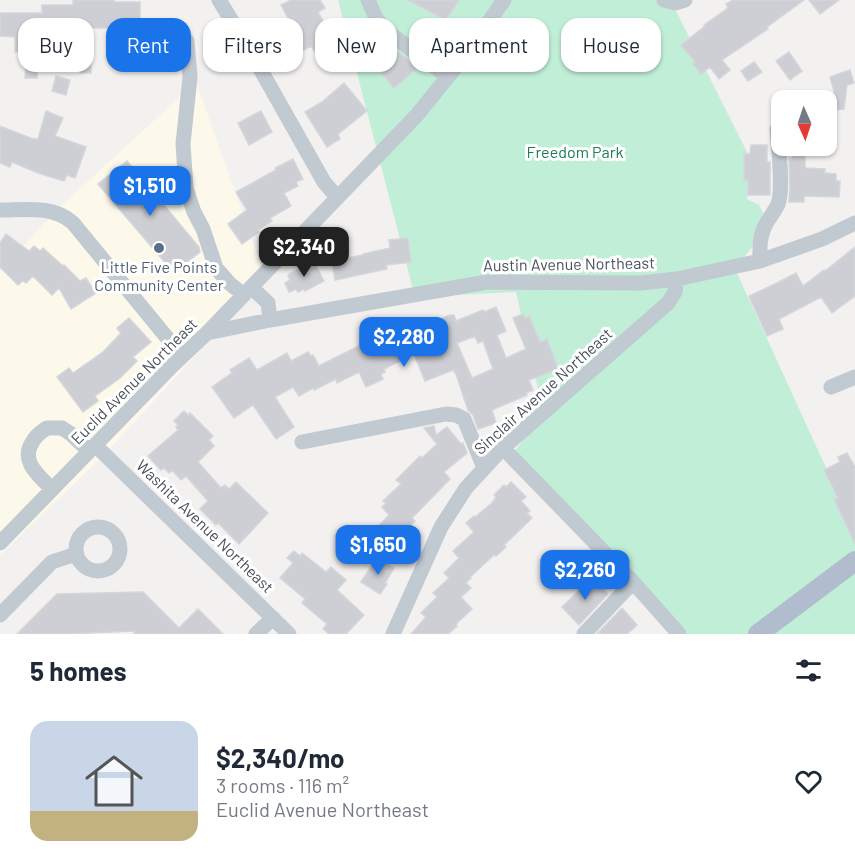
<!DOCTYPE html>
<meta charset="utf-8">
<style>
:root{--surface:#fff;--page:#f6f6f7;--text:#1f2937;--muted:#747a83;--line:#e0e1e3;--accent:#1a73e8}
body{margin:0;font-family:Barlow,sans-serif;background:var(--page);color:var(--text);height:100vh;display:flex;flex-direction:column;font-size:22px;white-space:nowrap}
*{box-sizing:border-box;margin:0}
p{font-size:20px;color:var(--muted)}
.icon{flex:none;width:33px;height:33px;fill:none;stroke:currentColor;stroke-width:2;stroke-linecap:round;stroke-linejoin:round}
.map{position:relative;height:634px;overflow:hidden}
.sheet{display:flex;flex-direction:column;background:var(--surface);flex:1}
.sheet>*{flex:none}
.hud{position:absolute;left:18px;top:18px;width:819px;height:54px;display:flex;gap:12px}
.needle{width:39px;rotate:177deg}
.controls{position:absolute;left:771px;top:90px;display:grid;gap:12px}
.controls a{display:grid;place-items:center;width:66px;height:66px;border-radius:12px;background:var(--surface);box-shadow:0 2px 4px #0004;font-size:30px}
.price{position:absolute;translate:-50% -51px;padding:0 14px;border-radius:12px;background:var(--accent);color:#fff;font-size:20px;line-height:39px;filter:drop-shadow(0 2px 3px #0008)}
.price::after{content:'';position:absolute;left:50%;top:36px;width:18px;height:14px;margin-left:-9px;background:inherit;clip-path:polygon(0 0,100% 0,50% 100%)}
.price.active{background:#222;color:#fff}
ul{padding:0;list-style:none}
li{display:flex;align-items:center;gap:18px;height:150px;padding:0 30px}
li+li{border-top:2px solid var(--line)}
li span{display:grid;place-items:center;flex:none;width:168px;height:120px;border-radius:18px;color:#555}
li>.icon{margin-inline-start:auto}
span .icon{width:72px;height:72px;fill:#fffc;stroke-width:1}
li b{font-size:26px}
h2{display:flex;justify-content:space-between;align-items:center;height:72px;padding:0 30px;font-size:26px}
.pill{padding:0 21px;border-radius:18px;background:var(--surface);box-shadow:0 2px 4px #0004;font-size:21px;line-height:54px}
.pill.active{background:var(--accent);color:#fff}
.map>svg:first-child{display:block}
.commercial{fill:#fcf9eb}
.green{fill:#c1eed7}
.building{fill:#cdcfd4;stroke:#d4d6db;stroke-width:1.5;fill-rule:evenodd}
.lines{fill:none;stroke-linecap:round;stroke-linejoin:round}
.minor{stroke:#c1c9d1;stroke-width:15}
.major{stroke:#b1bcce;stroke-width:20}
.service-dot{fill:#5c6f8a;stroke:#fff;stroke-width:2}
.labels{text-anchor:middle;stroke-width:6;stroke-linejoin:round;paint-order:stroke}
.park-label{font-size:16px;fill:#1b7d56;stroke:#fff}
.street-label{font-size:16px;fill:#49515d;stroke:#fff}
.service-label{font-size:16px;fill:#4e5e75;stroke:#fff}
</style>
<div class="map">
<svg width="855" height="634" viewBox="0 0 855 634">
<rect width="100%" height="100%" fill="#f3f0f0"/>
<path class="commercial" d="M196 82 266 279 103 456 0 555V271L60 207Z"/>
<path class="green" d="M338 0H669L671 1 752 162 747 199 759 205 764 215 753 246 737 266 736 271 855 531V634H680L512 454 544 415 516 292 415 297Z"/>
<path class="building" d="M73 0H114V2H140V32H122V28H91V73H80L79 45 38 46 37 78H25L27 52H15V37L0 36V13H42V5H73Z
M291 0H320L325 8 318 12 331 35 327 37 341 56 326 67 311 46 297 54 285 34 294 29 281 5Z
M408 0H459L446 20Z
M733 0H804L767 27 768 29 722 60 730 70 719 79 710 67 701 74 693 64 695 62 681 45 705 26 704 25 728 8 726 4Z
M809 0H839L820 14Z
M386 43 407 59 416 69 394 88 369 58Z
M789 52 802 71 790 80 776 61Z
M754 62 762 72 748 81 741 71Z
M850 70 854 83 847 85 844 109 833 110 834 91 830 77Z
M56 76 70 80 66 95 52 91Z
M344 83 367 111 338 134 340 139 327 147 305 112 322 102Z
M46 111 63 118 55 136 86 147 75 178 67 175 64 181 38 173 12 162 10 167 0 163V126L33 139H38Z
M261 111 272 132 249 145 238 123Z
M751 145H767V162H770V195H748V180H744V154H750Z
M792 146H805V168L825 169V173L836 174V181H840L839 197 804 196V202H789L790 188 789 158 792 159Z
M293 159 303 179 296 182 298 186 284 193 291 206 270 218 272 221 257 230 259 232 242 244 228 224 247 210 236 192 276 170 275 168Z
M127 161 199 247 200 252 174 273 98 184Z
M6 234 29 251 34 246 40 251 43 248 63 266 64 265 80 281 86 278 96 293 71 309 59 288 52 295 33 276 26 283 23 280 18 285 0 267V243Z
M408 238 411 262 386 265 387 269 335 280 332 261 363 255V254L390 248 389 240Z
M855 247V296L832 313 821 297 779 319 783 329 767 336 749 296 775 284 796 273 803 286 824 270 825 271Z
M314 262 324 281 305 291 304 289 298 292 296 289 289 292 285 283 290 280 288 276 290 275 289 274Z
M496 307 506 331 497 335 506 358 526 349 513 318 523 314 525 318 529 316 540 342 547 339 558 369 529 380 533 390 526 393 527 395 492 410 496 423 478 429 473 415 468 410 455 371 454 372 453 370 425 381 414 354 384 369 385 372 381 374 383 379 366 387 359 372 337 383 336 379 314 390 313 388 299 396 293 387 275 397 294 427 276 439 253 405 234 418 212 387 232 373 230 370 249 358 257 370 287 353 291 361 308 352 311 356 313 355 319 366 394 328 401 341 435 327 433 322 450 315H454L456 321 483 310 484 312ZM475 336 478 343 483 341 493 369 472 378 457 343Z
M129 318 151 342 133 357 137 361 120 378 95 396 98 401 83 412 57 377 69 368 73 373 103 352 121 333 117 328Z
M184 411 188 415 190 413 213 436 209 440 214 446 198 462 221 488 225 485 229 489 236 482 268 513 239 544 218 523 216 525 200 509 208 501 186 476 181 480 172 470 169 473 164 468 161 470 148 456 178 430 176 427 178 425 174 421Z
M434 426 436 435 447 427 461 444 463 443 467 453 444 472 450 479 412 518 415 521 403 533 405 535 401 539 405 543 398 551 375 530 389 515 382 507 386 503 383 501 401 484 396 480 420 456 422 458 437 444 424 428Z
M847 453 855 467V544L834 499 838 498 824 470 840 462 838 457Z
M511 482 526 497 521 501 530 511 527 513 532 518 504 545 506 547 496 556 494 555 470 577 471 578 466 583 471 588 461 597 472 609 456 624 457 626 448 634H411L426 617 421 613 437 597 433 593 449 578 444 573 459 558 453 551 474 532 466 523 474 516 475 517 492 503 496 497 494 495 504 485 506 487Z
M294 551 300 556 302 553 326 572 331 567 346 580 337 590 364 615 346 634H329L323 629 327 624 302 603 305 599 280 578 293 563 287 558Z
M377 558 394 568 385 583 387 584 380 594 361 582Z
M593 577 606 589 604 590 608 594 579 625 562 607Z
M143 592 179 628 198 609 223 634H134V631L68 634H17L57 594Z
M622 608 637 625 627 634H597Z"/>
<g class="lines">
<path class="minor" d="M219 0 245 42 324 182 337 197
M368 0 376 18 384 29 448 77
M664 0 675 3 685 0
M187 41 190 77 183 144 186 188 194 212 203 229 216 268 229 283 244 295
M0 210C25 210 53 205 73 223L182 356
M760 261C760 248 759 236 766 224 769 218 775 211 778 204 784 188 778 147 777 129
M251 287 268 303 270 320
M207 333 270 320 487 282 641 283 677 279 760 261 822 239 855 223
M831 387 855 377
M302 442 446 414 456 415 464 419 484 468
M95 445 289 634
M503 448 633 582 679 634
M52 489C39 476 19 461 33 441 36 436 42 431 47 428H62L71 434 89 451
M76 549a22 22 0 1 1 44 0a22 22 0 1 1-44 0Z
M0 543 173 365 207 333 417 115 467 53 504 0
M0 615 52 562 76 554
M256 634 273 618
M393 634 441 527 466 488 503 448 668 303 675 292 677 279
M584 634 633 582"/>
<path class="major" d="M758 634 855 561"/>
</g>
<circle class="service-dot" cx="159" cy="248" r="6"/>
<g class="labels">
<g class="park-label">
<text x="575" y="158">Freedom Park</text>
</g>
<g class="street-label">
<text transform="translate(569 264) rotate(-1)" y="6">Austin Avenue Northeast</text>
<text transform="translate(134 381) rotate(-45)" y="6">Euclid Avenue Northeast</text>
<text transform="translate(543 391) rotate(-42)" y="6">Sinclair Avenue Northeast</text>
<text transform="translate(205 526) rotate(44)" y="6">Washita Avenue Northeast</text>
</g>
<g class="service-label">
<text x="159" y="273">Little Five Points<tspan x="159" dy="18">Community Center</tspan></text>
</g>
</g>
</svg>
<div class="controls">
<a><svg class="needle" viewBox="-14 -14 28 28"><path d="M0-13l5 13h-10z" fill="#e53935"/><path d="M0 13l5-13h-10z" fill="#747a83"/></svg></a>
</div>
<b class="price" style="left:150px;top:217px">$1,510</b>
<b class="price active" style="left:304px;top:278px">$2,340</b>
<b class="price" style="left:404px;top:368px">$2,280</b>
<b class="price" style="left:378px;top:576px">$1,650</b>
<b class="price" style="left:585px;top:601px">$2,260</b>
<div class="hud">
<a class="pill">Buy</a>
<a class="pill active">Rent</a>
<a class="pill">Filters</a>
<a class="pill">New</a>
<a class="pill">Apartment</a>
<a class="pill">House</a>
</div>
</div>
<section class="sheet">
<h2>5 homes<svg class="icon" aria-label="filters" viewBox="0 0 24 24"><path d="M4 7h16M4 17h16"/><circle cx="9" cy="7" r="2"/><circle cx="15" cy="17" r="2"/></svg></h2>
<ul>
<li><span style="background:linear-gradient(#c9d6e8 75%,#c2b280 0)"><svg class="icon" aria-label="home" viewBox="0 0 24 24"><path d="M3 11l9-7 9 7M6 9v11h12V9"/></svg></span><div><b>$2,340/mo</b><p>3 rooms · 116 m²</p><p>Euclid Avenue Northeast</p></div><svg class="icon" aria-label="heart" viewBox="0 0 24 24"><path d="M12 20l-8-8c-3-5 5-10 8-4 3-6 11-1 8 4z"/></svg></li>
</ul>
</section>
